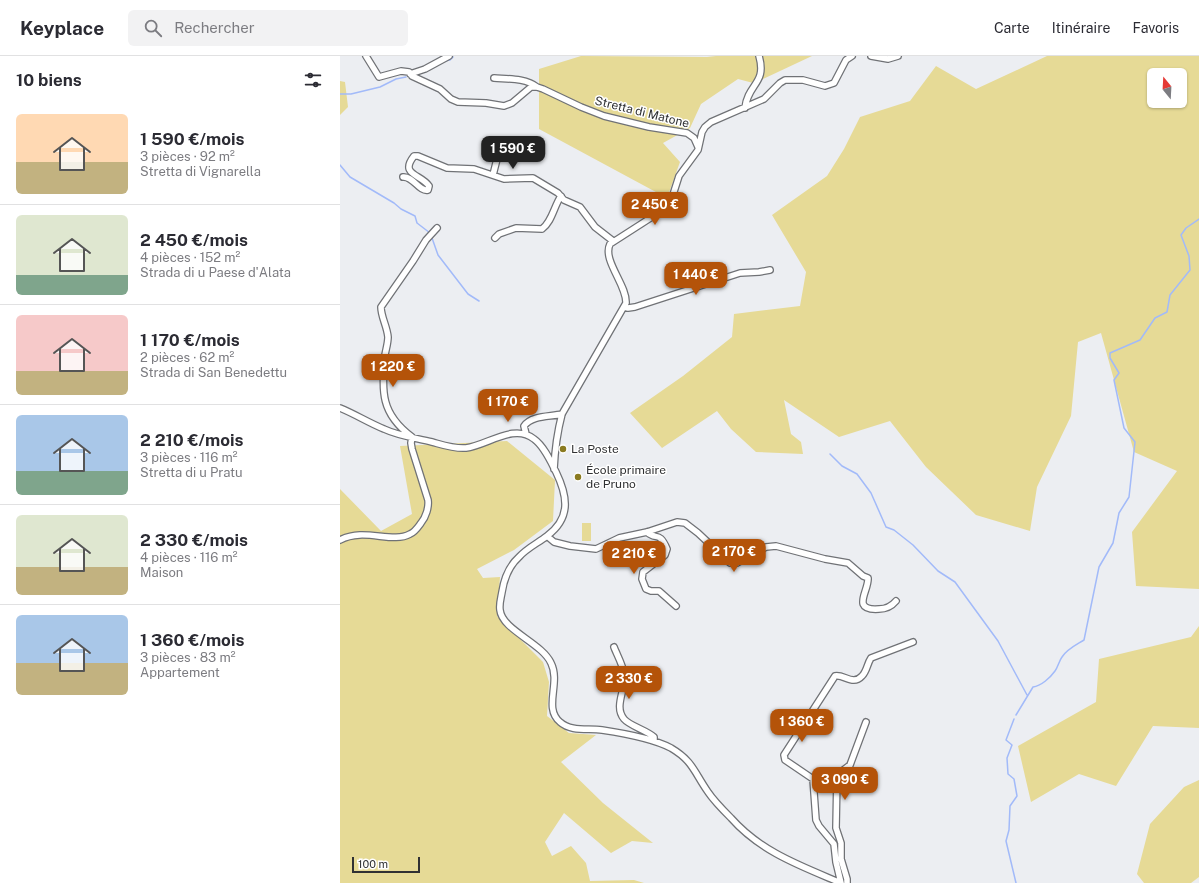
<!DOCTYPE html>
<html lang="fr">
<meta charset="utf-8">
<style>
:root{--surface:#fff;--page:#f2f2f3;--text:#2b2b33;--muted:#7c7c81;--line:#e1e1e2;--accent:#b45309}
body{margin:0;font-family:"Public Sans",sans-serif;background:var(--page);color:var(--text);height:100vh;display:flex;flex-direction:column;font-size:15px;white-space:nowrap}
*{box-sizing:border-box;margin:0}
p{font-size:13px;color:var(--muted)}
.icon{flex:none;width:22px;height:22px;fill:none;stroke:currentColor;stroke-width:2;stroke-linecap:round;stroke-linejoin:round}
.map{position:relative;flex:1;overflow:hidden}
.details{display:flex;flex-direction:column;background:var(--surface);width:340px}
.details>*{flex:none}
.needle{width:26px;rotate:342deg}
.fabs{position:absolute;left:807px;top:12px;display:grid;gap:8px}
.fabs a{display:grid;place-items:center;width:40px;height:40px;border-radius:6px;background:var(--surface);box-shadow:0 1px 3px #0004;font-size:20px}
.scale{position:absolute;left:12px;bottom:10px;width:68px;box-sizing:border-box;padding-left:4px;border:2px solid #303133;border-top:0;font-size:11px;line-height:14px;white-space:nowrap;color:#303133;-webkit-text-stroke:3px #fff;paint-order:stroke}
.price{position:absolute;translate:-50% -34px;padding:0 9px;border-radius:8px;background:var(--accent);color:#fff;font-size:13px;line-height:26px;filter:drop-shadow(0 1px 2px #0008)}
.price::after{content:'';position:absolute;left:50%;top:24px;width:12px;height:9px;margin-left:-6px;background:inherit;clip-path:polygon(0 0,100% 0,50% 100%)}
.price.selected{background:#222;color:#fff}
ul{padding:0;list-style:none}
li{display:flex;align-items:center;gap:12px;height:100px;padding:0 16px}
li+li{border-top:1px solid var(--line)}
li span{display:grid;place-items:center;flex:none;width:112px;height:80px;border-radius:6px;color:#555}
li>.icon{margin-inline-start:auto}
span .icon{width:48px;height:48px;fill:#fffc;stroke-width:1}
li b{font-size:17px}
h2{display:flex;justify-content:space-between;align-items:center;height:48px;padding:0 16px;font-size:17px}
header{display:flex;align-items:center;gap:24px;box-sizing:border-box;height:56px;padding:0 20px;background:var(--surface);border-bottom:1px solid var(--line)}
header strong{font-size:19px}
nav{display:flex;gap:22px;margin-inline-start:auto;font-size:14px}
.search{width:280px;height:36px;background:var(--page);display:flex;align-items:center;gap:10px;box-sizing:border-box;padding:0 14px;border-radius:6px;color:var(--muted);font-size:15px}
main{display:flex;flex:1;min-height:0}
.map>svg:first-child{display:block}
.green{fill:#e6da96;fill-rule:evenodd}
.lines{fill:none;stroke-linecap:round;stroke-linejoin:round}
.stream{stroke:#a2baf9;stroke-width:1.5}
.minor-casing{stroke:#707276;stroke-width:8}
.minor{stroke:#fff;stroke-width:5.5}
.poi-dot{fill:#8a7a20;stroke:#fff;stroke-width:1.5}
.labels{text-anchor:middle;stroke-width:3;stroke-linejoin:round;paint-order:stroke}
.street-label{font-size:12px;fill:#303133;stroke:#fff}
.poi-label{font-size:12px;fill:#303133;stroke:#fff;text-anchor:start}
</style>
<header>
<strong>Keyplace</strong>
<div class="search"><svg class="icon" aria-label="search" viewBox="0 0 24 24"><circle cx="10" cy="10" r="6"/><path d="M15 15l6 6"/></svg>Rechercher</div>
<nav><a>Carte</a><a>Itinéraire</a><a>Favoris</a></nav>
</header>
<main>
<section class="details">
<h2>10 biens<svg class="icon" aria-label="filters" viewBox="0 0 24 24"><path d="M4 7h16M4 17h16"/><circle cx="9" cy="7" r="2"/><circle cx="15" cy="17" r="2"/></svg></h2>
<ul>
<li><span style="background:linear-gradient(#ffd9b3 60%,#c2b280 0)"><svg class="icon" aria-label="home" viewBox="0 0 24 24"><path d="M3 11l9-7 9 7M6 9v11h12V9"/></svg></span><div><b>1 590 €/mois</b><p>3 pièces · 92 m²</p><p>Stretta di Vignarella</p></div></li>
<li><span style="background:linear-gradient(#dfe7d0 75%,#7fa58c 0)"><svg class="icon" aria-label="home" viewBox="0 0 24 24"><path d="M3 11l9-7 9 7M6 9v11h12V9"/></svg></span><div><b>2 450 €/mois</b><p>4 pièces · 152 m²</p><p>Strada di u Paese d'Alata</p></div></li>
<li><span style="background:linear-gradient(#f6c9c9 70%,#c2b280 0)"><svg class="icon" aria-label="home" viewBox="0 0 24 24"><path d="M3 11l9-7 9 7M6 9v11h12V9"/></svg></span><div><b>1 170 €/mois</b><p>2 pièces · 62 m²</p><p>Strada di San Benedettu</p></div></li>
<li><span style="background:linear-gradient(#a9c7e8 70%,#7fa58c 0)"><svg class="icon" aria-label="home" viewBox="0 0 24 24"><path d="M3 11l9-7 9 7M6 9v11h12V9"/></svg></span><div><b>2 210 €/mois</b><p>3 pièces · 116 m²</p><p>Stretta di u Pratu</p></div></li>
<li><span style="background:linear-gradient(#dfe7d0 65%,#c2b280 0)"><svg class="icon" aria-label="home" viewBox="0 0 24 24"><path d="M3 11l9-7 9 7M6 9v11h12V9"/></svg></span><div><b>2 330 €/mois</b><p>4 pièces · 116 m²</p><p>Maison</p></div></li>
<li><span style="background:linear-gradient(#a9c7e8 60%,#c2b280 0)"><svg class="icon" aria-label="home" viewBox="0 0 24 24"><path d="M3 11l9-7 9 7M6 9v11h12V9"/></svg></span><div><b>1 360 €/mois</b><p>3 pièces · 83 m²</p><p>Appartement</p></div></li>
</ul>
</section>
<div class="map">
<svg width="859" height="827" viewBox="0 0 859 827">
<rect width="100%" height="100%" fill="#eceef2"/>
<path class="green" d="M241 0 367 1 376 0H472L423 23 417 28 398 23 361 48 350 72 323 87 340 106 327 142 199 73V13Z
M707 0H859V533L796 530 792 476 837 415 794 396 761 277 738 286 731 360 697 431 690 475 636 459 586 411 550 365 499 381 444 344 451 378 461 386 463 398 416 396 391 373 377 355 322 392 290 357 343 320 392 281 394 258 460 250 466 216 432 159 487 120 504 93 520 61 570 45 596 10 636 33ZM814 19H840V45H814Z
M0 25 5 26 8 51 0 59Z
M167 385 215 424 213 465 174 494 137 513 143 522 160 521 157 560 203 606 209 626 207 660 229 677 256 679 221 706 263 747 313 787 292 785 271 797 224 757 205 786 212 800 231 790 246 807 250 825 294 824 304 827H0V433L41 475 72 458 60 390Z
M242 467H251V485H242Z
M859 570V672L813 670 776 730 739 718 691 746 678 690 756 646 759 603 851 581Z
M859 724V821L851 827H804L797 818 810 768 844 731Z"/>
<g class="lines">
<path class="stream" d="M104 5 110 4 113 1
M0 38H11L40 31 56 23 66 21
M0 109 10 121 54 147 61 153 75 160 77 167 90 177
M92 182 98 199 128 238 139 245
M490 398 502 410 517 418 531 437 546 471 554 474 573 489 598 515 615 526 658 585 687 639
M676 659 693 631C701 630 710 622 715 615 718 611 719 605 722 601 727 593 736 589 744 584L759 511 773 487 779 457 789 441 795 386 784 372 774 324 779 317 770 302V297L800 284 815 262 827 256 830 239 850 214 849 200 841 179 846 172 859 163
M674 663 666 684 672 689 667 702 668 718 674 723 677 740 670 750 669 774 666 785 676 827"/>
<defs>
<path id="minor" d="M26 0 39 21 61 15 69 16 72 20 100 33 111 43 118 46 146 47 164 50 172 47 191 31H197L203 33 241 51 264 60 309 71 347 77 354 82 358 91
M531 0 548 3 558 0
M70 18 85 13 109 0
M154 22C168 23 186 22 197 31
M405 52C408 27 427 28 419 0
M153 119 159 95
M63 121C73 120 79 136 88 134L89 130C81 118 59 119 74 100H78L107 112 134 113 164 123 193 122 218 137 224 144 240 151 255 171 273 185
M155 182 159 178 176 172 202 173C212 166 214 150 221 140
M284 251 288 252 295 251 400 217 419 216 430 214
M0 352C15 358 29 367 44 373 59 380 76 382 92 386 103 389 114 393 126 392 148 389 174 367 194 383 204 390 211 406 216 416 228 441 231 462 207 480 198 487 187 492 179 501 169 510 164 523 162 536 161 542 159 548 160 554 162 574 202 587 211 607 221 627 203 652 220 666 231 676 248 672 262 674 282 677 314 683 331 692 353 705 354 716 368 736 374 745 383 754 391 762 421 796 461 810 501 827
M186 378 184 370C192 359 210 361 222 358
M214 413C215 392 217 377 222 358L286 247C287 229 262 204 270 188L312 161 331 145 339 120 358 94 362 76 365 71 371 66 424 43 440 27 445 24H463L485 30 494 27 506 4 512 0
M307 476C316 485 319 474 327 493L325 499 303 516 302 523 306 533 311 535H319L336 550
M207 480 214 486 230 490 256 493 279 482 307 476 337 466 345 467 358 477 390 507H397L426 491 436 490 485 503 508 507 523 520 528 522C529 535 510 555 539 553 546 553 551 551 556 545
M0 484C24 471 52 488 70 478 75 476 78 471 81 467 86 461 89 451 88 444L72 393 71 387 72 381C40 357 42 336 45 299 46 293 48 287 48 281 47 270 41 261 41 251L73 205 86 184 97 172
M274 591C277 599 283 609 284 618 287 632 273 650 284 663 290 670 306 674 314 681V685
M501 827 496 806 494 788 479 770 476 764 473 723 445 704 444 699 495 620C504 618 513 630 522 620 527 615 527 608 531 602L573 586
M507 827V823L501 803V787L496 772 497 719 510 709 526 666"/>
</defs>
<use href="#minor" class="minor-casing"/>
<use href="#minor" class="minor"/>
</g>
<g class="poi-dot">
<circle cx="223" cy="393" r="4"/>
<circle cx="238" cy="421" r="4"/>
</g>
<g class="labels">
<g class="street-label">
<text transform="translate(302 56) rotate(14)" y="4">Stretta di Matone</text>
</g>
<g class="poi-label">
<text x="231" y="397">La Poste</text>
<text x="246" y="418">École primaire<tspan x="246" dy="14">de Pruno</tspan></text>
</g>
</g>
</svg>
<div class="fabs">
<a><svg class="needle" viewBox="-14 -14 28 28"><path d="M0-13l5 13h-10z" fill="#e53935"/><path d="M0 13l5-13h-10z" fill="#7c7c81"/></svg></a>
</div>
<div class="scale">100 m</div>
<b class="price selected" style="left:173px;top:114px">1 590 €</b>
<b class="price" style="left:315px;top:170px">2 450 €</b>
<b class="price" style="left:356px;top:240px">1 440 €</b>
<b class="price" style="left:53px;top:332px">1 220 €</b>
<b class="price" style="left:168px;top:367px">1 170 €</b>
<b class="price" style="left:394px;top:517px">2 170 €</b>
<b class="price" style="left:294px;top:519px">2 210 €</b>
<b class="price" style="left:289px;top:644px">2 330 €</b>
<b class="price" style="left:462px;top:687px">1 360 €</b>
<b class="price" style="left:505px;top:745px">3 090 €</b>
</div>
</main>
